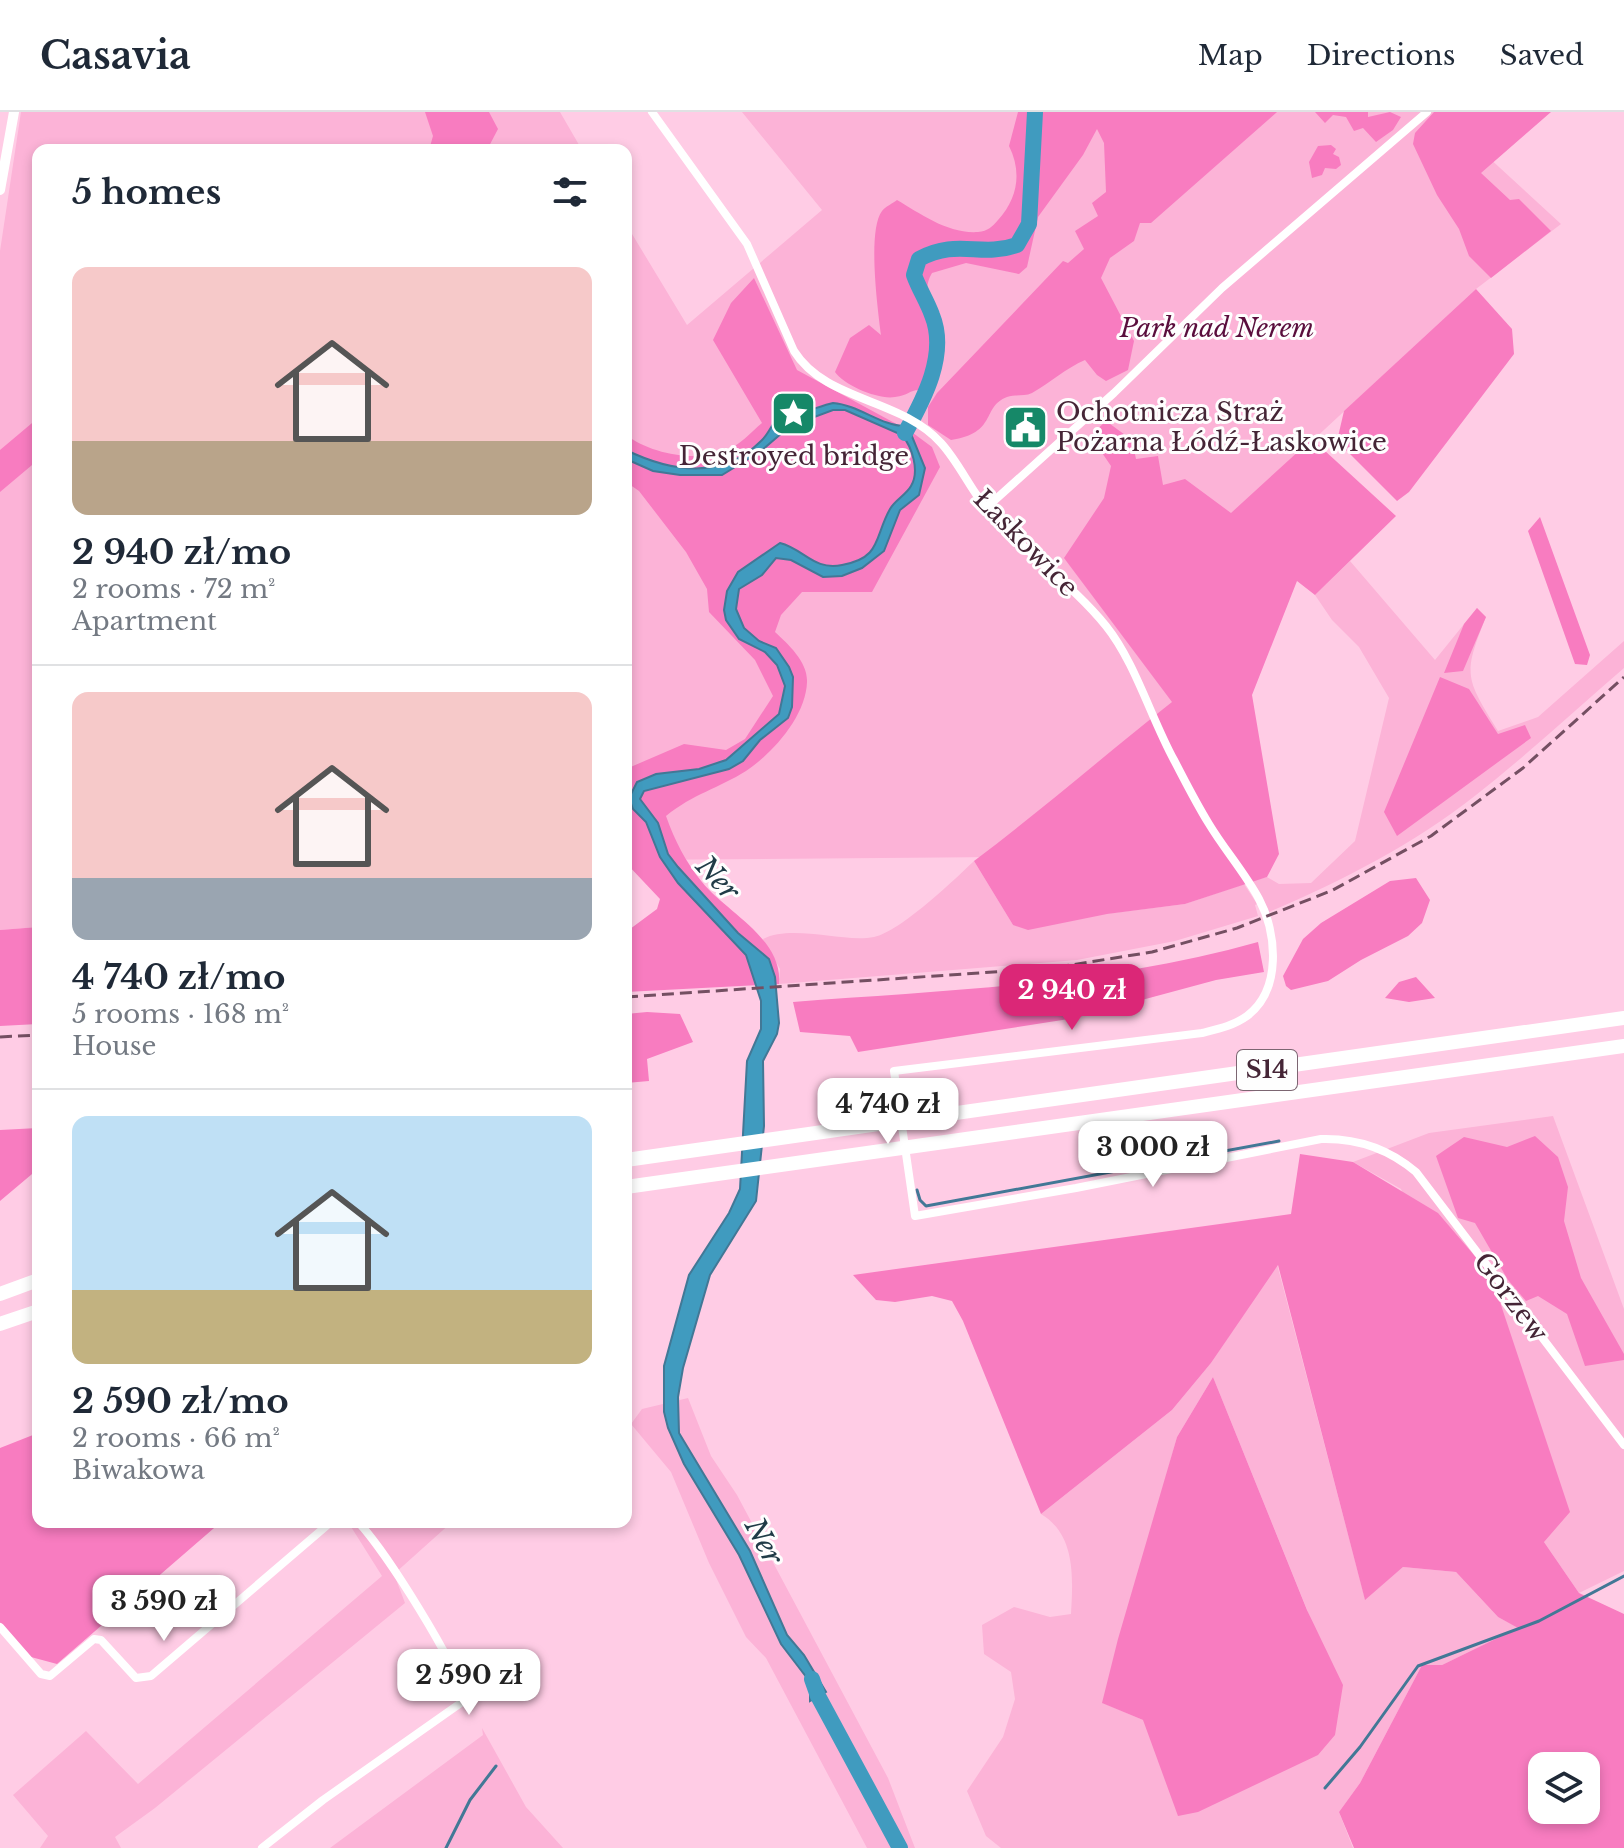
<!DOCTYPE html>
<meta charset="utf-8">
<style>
:root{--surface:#fff;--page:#f6f6f7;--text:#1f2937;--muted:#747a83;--line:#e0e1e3;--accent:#db2777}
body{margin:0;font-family:"Libre Baskerville",serif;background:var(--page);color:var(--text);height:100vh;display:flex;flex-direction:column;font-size:30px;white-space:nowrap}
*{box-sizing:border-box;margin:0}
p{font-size:26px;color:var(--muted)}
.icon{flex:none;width:44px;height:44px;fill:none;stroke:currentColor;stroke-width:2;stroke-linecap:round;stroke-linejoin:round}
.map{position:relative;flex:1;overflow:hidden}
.details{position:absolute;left:32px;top:32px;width:600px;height:1384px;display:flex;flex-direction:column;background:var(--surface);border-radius:16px;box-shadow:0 4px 12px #0003}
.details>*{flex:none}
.controls{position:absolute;left:1528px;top:1640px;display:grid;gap:16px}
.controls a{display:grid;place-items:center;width:72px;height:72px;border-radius:16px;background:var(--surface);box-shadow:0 4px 12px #0003;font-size:40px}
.price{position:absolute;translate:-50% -68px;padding:0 18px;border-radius:16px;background:#fff;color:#222;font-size:26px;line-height:52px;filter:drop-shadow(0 2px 4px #0008)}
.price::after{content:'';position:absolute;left:50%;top:48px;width:24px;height:18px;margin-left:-12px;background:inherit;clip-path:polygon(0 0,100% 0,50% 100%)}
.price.selected{background:var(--accent);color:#fff}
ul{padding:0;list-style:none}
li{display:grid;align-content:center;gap:16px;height:424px;padding:0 40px}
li+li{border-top:2px solid var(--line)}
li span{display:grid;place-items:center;height:248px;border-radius:16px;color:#555}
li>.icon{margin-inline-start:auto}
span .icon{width:144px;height:144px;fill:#fffc;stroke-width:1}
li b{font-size:34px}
h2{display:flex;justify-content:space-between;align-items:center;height:96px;padding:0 40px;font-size:34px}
header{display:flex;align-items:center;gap:48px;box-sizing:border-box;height:112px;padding:0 40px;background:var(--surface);border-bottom:2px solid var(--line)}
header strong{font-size:38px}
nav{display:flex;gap:44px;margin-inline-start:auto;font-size:28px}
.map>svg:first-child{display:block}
.green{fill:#fcb3d7;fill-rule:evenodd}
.forest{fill:#f87cc0;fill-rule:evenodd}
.water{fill:#409bbf;stroke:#427896;stroke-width:2}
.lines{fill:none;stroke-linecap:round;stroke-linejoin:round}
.stream{stroke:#427896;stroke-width:3}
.river{stroke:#409bbf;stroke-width:16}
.minor{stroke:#fff;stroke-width:8}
.tertiary{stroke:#fff;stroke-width:10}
.motorway{stroke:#fff;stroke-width:14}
.rail{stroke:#744f62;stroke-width:3;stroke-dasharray:12 6;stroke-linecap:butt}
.labels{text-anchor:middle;stroke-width:6;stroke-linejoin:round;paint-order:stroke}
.shield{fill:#fefefe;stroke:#7c6672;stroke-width:2}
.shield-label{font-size:24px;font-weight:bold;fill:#452536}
.park-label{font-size:26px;font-style:italic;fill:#5a0e3d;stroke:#fefefe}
.poi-label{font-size:26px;fill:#452536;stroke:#fefefe;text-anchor:start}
.street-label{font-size:26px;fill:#452536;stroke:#fefefe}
.water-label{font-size:28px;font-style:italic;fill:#203b47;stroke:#fefefe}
</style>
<header>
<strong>Casavia</strong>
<nav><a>Map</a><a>Directions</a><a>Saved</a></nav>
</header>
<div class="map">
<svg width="1624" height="1736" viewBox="0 0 1624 1736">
<rect width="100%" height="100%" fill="#ffcce5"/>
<path class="green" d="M21 0H560L582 38H38V815L0 818V139Z
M742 0H1439L1561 112 1476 177 1243 393 1200 696 1000 745 626 748V112L687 213 822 98Z
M1350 449 1435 548 1477 496 1486 505C1462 564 1466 566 1498 619L1538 605 1624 529V556C1575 598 1527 643 1476 683 1414 732 1342 769 1269 800L1252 769 1267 765 1279 772 1311 771 1355 729 1389 586 1359 535 1332 508 1315 483Z
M974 749 1013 813 1185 792 1244 772 1257 792 1255 793 1258 804 1175 829 1077 848 779 872 780 857 763 827C793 812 843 831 874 825 901 819 953 769 974 749Z
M1553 1004 1624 1197V1459L1579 1481 1544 1430 1401 1077 1353 1050 1429 1021Z
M1277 1152 1365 1487 1403 1455 1456 1460 1498 1505 1519 1516 1442 1553H1422L1360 1671 1339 1700 1353 1736H1001L986 1724 967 1679 1003 1625 1015 1587 1011 1560 984 1542 982 1513 1014 1495 1050 1505 1071 1502C1073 1466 1076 1423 1041 1402L1172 1298 1211 1251ZM1213 1265 1310 1505 1143 1608 1103 1591 1177 1325Z
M688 1286 711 1344 737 1383 888 1666 915 1736H867L766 1546 746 1525 709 1451 671 1360 631 1312 642 1297Z
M348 1410H452L394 1462 405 1491 155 1696 115 1725 121 1736H40L48 1724 13 1683 86 1619 138 1672 382 1464Z
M482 1616 526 1695 563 1736H330L483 1623Z"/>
<path class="forest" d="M425 0H489L498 17 487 38H429L433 24Z
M1018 0H1277L1151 111H1140L1134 129 1110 146 1101 166 1134 229 1128 258 1106 269 1097 263 1085 248C1066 256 1050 271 1032 281 1024 285 1015 282 1007 285 981 295 998 321 951 328L928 313V295L937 281 1063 149 1068 151 1084 137 1075 119 1098 104 1092 91 1106 80 1104 31 1097 17 1083 43 1038 105 1027 155 1019 162 966 151 932 161C917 186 943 201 944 226 945 243 937 265 932 281 910 273 913 283 895 285 878 288 844 273 835 260L850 226 869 213 881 223C878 198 867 119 882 99 885 95 893 91 897 88 921 102 948 122 978 120 988 119 992 115 998 108 1018 86 1022 60 1009 34Z
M1315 0H1368V5L1390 0 1401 5 1393 18 1376 30 1363 16 1354 19 1346 5 1333 3 1325 11Z
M1434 0H1551L1481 61 1510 88 1519 87 1551 119 1491 166 1469 144 1459 117 1437 83 1413 32 1415 21Z
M1331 33 1336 37 1333 42 1339 45 1341 53 1336 57 1325 56 1322 63 1312 66 1309 50 1318 34Z
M754 166 797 258 913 321 932 335 940 355 872 480H802L781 503 775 520C788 532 808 550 807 570 806 604 773 641 746 659 719 676 693 682 666 704 675 729 685 749 702 770 727 801 783 826 779 872L626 880V820L657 797 660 787 626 751V657L684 632 726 638 745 627 773 584 755 548 709 500 707 477 686 440 639 379 626 370V323C651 342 697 351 727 338 739 334 751 320 762 311L713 228 731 191Z
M1476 177 1512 217 1514 242 1409 380 1397 389 1337 329 1344 299Z
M38 306V348L0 380V338Z
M1106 309 1132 328 1136 347 1158 344 1163 373 1185 367 1231 401 1312 327 1396 404 1315 483 1297 469 1252 583 1279 742 1267 765 1185 792 1107 802 1028 818 1013 813 974 749C1042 698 1106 642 1172 590L1064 446 1104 386 1111 354 1096 332 1094 320Z
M1540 405 1590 543 1587 553 1575 552 1528 419Z
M1477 496 1486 505 1463 559 1444 561 1464 512Z
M1440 565 1469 577 1498 622 1525 613 1531 626 1397 724 1384 700Z
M1416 766 1430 788 1422 811 1408 824 1361 848 1328 869 1291 878 1286 874 1283 864 1303 827 1321 811 1390 769Z
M38 815V912L0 914V818Z
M1258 830 1264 860 1216 868 1075 906 858 940 850 924 800 920 793 890C949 878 1106 873 1258 830Z
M1416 865 1435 886 1409 890 1385 886 1399 870Z
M647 900 680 902 693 930 647 947 649 969 626 971V902Z
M38 1016V1057L0 1089V1018Z
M1535 1024 1558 1045 1568 1075 1564 1109 1581 1166 1624 1242V1248L1585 1254 1567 1202 1538 1184 1526 1189 1508 1168 1475 1111 1458 1106 1436 1044 1464 1025 1507 1035Z
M1300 1042 1353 1050 1438 1101 1491 1163 1570 1400 1544 1430 1579 1481 1624 1502V1736H1354L1339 1700 1360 1671 1422 1553H1442L1518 1516 1498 1505 1456 1460 1403 1455 1365 1488 1278 1153 1211 1251 1172 1298 1041 1402 963 1209 952 1189 932 1184 895 1190 876 1188 853 1163 1291 1102ZM1542 1654H1586V1698H1542Z
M1213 1265 1307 1498 1343 1573 1335 1623 1318 1643 1198 1700 1178 1704 1143 1608 1102 1591 1118 1527 1177 1325Z
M38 1321V1410H221L57 1552 31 1545 0 1512V1336Z"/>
<path class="water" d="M833 291C859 293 881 314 905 314L909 308 915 312 911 322 925 356 919 383 900 398 884 439 862 456 842 464 823 465 791 448 776 446 762 463 739 477 736 497 744 516 759 529 776 536 789 555 793 565 792 595 788 606 760 628 743 649 729 657 644 679 640 687 658 711 668 742 678 755 738 821 769 847 775 865 779 911 777 922 763 949 764 1014 756 1089 710 1163 683 1256 678 1285 679 1321 750 1439 787 1523 804 1543 826 1580 810 1589V1570L781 1532 739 1443 684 1352 668 1316 664 1300V1254L689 1163 729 1101 740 1077 747 949 761 917V889L746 843 678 771 660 745 646 710 633 697 629 686 637 670 656 662 699 657 726 648 779 602 785 574 777 553 765 540 739 527 726 508 724 498 727 479 738 460 780 431C804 437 814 459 842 453 882 446 874 425 890 397 895 388 906 383 911 374 920 359 912 335 902 323L845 298H833L790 314 761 339 722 363H680L653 359 626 347V338C671 360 722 368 761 329 769 322 772 311 779 304 789 307 819 294 833 291Z"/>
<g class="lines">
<path class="stream" d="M1109 1037 1113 1059
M917 1078 920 1088 926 1094 1279 1029
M1325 1676 1360 1635 1418 1554 1539 1509 1624 1464
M446 1736 470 1688 496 1654"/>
<path class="river" d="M905 321C924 287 948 242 932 203 927 189 919 177 914 163L919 147C958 126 980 146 1017 133L1029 112 1035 0
M812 1567 818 1584 900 1736"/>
<path class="minor" d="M652 0 747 132 794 239C826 290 901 286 941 331 961 353 972 382 993 404 1028 443 1073 473 1106 514 1135 550 1151 606 1174 648 1185 669 1196 691 1209 712 1224 737 1245 761 1259 787 1277 821 1282 878 1247 904 1233 914 1218 917 1202 921L894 959 915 1104 1076 1076 1321 1027C1356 1026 1389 1037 1416 1060L1624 1333
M986 396 1114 281 1222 176 1427 0
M0 1515 41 1562 50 1564 94 1527 101 1528 136 1566 151 1564 331 1410
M262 1736 323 1688 465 1588C457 1552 385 1438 358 1410"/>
<path class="tertiary" d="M0 78 14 0"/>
<path class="motorway" d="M626 1048 1624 906
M626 1075 1624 934
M0 1182 38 1168
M0 1212 38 1199"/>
<path class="rail" d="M626 885 1052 856 1152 840 1237 816 1333 778 1431 724 1523 656 1624 565
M0 925 38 923"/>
</g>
<defs>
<symbol id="sight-square" viewBox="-11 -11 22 22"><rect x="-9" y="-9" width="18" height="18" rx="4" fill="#168868" stroke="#fefefe"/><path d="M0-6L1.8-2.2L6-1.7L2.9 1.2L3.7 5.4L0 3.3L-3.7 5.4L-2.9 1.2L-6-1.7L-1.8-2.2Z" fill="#fff"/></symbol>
<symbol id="civic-square" viewBox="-11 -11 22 22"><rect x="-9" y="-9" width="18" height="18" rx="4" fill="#168868" stroke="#fefefe"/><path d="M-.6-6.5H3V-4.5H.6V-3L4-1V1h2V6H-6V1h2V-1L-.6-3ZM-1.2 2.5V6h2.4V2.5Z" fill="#fff"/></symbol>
</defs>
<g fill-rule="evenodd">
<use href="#sight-square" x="768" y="276" width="51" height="51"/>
<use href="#civic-square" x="1000" y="290" width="51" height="51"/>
</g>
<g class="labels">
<rect class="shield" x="1237" y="938" width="60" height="40" rx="6"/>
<g class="shield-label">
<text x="1267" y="966">S14</text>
</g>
<g class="park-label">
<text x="1217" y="225">Park nad Nerem</text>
</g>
<g class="poi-label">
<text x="1056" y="309">Ochotnicza Straż<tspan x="1056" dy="30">Pożarna Łódź-Łaskowice</tspan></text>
<text x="794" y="353" text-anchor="middle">Destroyed bridge</text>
</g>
<g class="street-label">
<text transform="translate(1026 431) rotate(46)" y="9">Łaskowice</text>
<text transform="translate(1511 1185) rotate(53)" y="9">Gorzew</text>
</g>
<g class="water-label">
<text transform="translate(718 766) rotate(47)" y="10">Ner</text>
<text transform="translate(764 1429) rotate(62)" y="10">Ner</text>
</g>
</g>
</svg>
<div class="controls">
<a><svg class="icon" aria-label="layers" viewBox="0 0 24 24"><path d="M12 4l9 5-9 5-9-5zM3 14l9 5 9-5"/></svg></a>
</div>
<b class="price selected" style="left:1072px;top:920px">2 940 zł</b>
<b class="price" style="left:888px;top:1034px">4 740 zł</b>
<b class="price" style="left:1153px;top:1077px">3 000 zł</b>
<b class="price" style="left:164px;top:1531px">3 590 zł</b>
<b class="price" style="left:469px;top:1605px">2 590 zł</b>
<section class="details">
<h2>5 homes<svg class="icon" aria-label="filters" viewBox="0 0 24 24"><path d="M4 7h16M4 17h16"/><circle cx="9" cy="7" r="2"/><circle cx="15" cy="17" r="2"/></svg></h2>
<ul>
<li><span style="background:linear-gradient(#f6c9c9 70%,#b9a48a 0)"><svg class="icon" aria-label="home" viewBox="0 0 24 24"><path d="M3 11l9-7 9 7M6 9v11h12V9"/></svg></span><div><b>2 940 zł/mo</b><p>2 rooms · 72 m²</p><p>Apartment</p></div></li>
<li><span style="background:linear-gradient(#f6c9c9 75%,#9aa5b1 0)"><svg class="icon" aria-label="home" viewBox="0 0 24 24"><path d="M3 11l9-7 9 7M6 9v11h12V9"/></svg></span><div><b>4 740 zł/mo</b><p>5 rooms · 168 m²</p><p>House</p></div></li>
<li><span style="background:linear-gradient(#bfe0f5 70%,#c2b280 0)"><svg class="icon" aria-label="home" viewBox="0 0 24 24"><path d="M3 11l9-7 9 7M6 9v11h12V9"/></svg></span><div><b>2 590 zł/mo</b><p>2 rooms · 66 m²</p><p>Biwakowa</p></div></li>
</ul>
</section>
</div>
